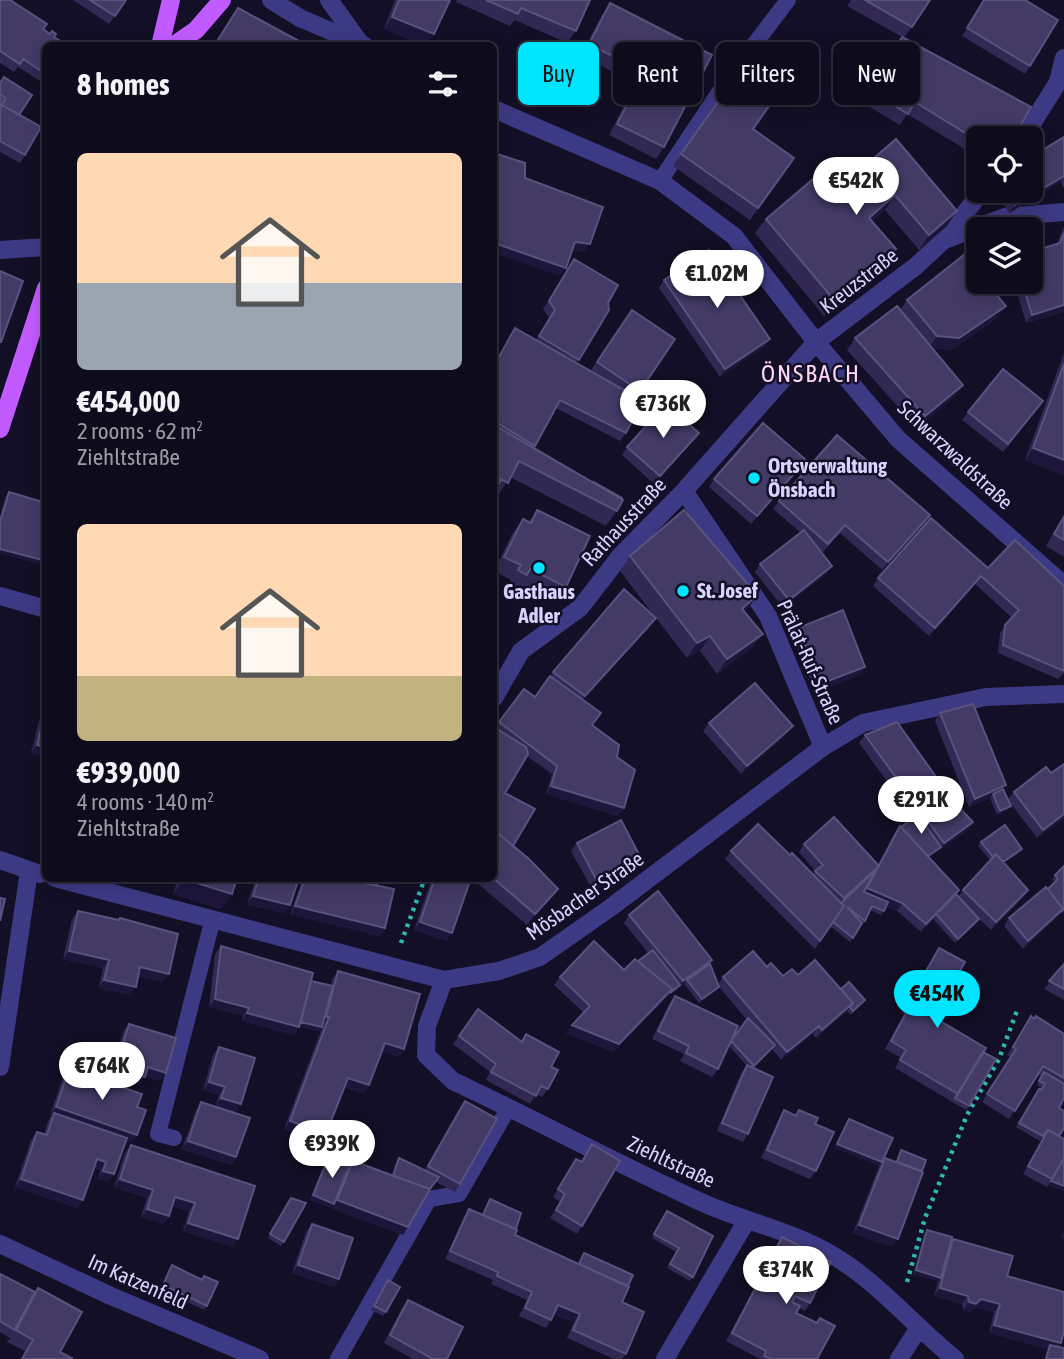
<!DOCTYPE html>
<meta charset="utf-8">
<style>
:root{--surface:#0e0b1c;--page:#1c1929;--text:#f1f3f6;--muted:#9b9ba3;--line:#2e2b3b;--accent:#00e5ff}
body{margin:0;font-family:"Asap Condensed",sans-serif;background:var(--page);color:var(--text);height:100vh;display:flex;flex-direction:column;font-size:26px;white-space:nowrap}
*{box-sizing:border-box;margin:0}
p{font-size:23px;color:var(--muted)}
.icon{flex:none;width:38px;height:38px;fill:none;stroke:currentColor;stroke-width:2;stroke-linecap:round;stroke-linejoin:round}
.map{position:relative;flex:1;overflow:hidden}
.side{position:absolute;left:42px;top:42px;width:455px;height:840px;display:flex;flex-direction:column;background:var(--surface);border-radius:10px;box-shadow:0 4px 18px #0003,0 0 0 2px var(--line)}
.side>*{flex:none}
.hud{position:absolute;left:518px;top:42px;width:441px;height:63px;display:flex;gap:14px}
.controls{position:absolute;left:966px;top:126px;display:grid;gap:14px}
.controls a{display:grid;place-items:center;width:77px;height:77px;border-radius:10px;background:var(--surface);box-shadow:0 4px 18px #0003,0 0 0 2px var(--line);font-size:35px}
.price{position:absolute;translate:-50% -60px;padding:0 16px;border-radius:24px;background:#fff;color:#222;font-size:23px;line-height:46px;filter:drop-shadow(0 2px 4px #0008)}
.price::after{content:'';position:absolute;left:50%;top:42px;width:21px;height:16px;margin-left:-10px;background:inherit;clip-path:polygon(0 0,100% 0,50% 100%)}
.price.current{background:var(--accent);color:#111}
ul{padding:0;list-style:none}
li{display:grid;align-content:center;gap:14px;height:371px;padding:0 35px}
li span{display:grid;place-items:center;height:217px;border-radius:10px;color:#555}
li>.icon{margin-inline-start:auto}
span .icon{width:126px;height:126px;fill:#fffc;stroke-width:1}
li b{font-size:30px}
h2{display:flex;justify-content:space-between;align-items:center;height:84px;padding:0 35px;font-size:30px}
.chip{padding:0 24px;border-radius:10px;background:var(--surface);box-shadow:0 4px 18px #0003,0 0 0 2px var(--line);font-size:24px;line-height:63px}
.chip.current{background:var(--accent);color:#111}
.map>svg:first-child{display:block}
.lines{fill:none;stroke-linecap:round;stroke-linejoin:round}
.path{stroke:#2fb8b0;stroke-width:4.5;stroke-dasharray:3.5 5;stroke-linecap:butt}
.service{stroke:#3d3a85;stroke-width:16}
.minor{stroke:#3d3a85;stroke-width:18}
.tertiary{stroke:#3d3a85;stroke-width:18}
.primary{stroke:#c25bff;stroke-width:18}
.wall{fill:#312854}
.shaded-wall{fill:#1d163a}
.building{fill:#433a66;stroke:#5a527e;stroke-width:2}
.poi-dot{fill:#00e5ff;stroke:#130f26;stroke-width:2.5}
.labels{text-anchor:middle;stroke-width:5;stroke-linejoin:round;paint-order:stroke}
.street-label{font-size:21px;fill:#d9d4ff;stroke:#130f26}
.poi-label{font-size:21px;font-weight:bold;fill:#d9d4ff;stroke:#130f26;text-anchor:start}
.quarter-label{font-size:24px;letter-spacing:2px;fill:#ffd6f0;stroke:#130f26}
</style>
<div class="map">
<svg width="1064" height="1359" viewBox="0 0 1064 1359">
<rect width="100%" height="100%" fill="#130f26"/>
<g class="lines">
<path class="path" d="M401 943 425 878
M907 1282 925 1218 967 1115 999 1059 1018 1008"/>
<path class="service" d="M660 181 728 79 788 0
M174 1138 158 1134 212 922
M338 1359 429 1199 459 1194 509 1107"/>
<path class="minor" d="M1023 138 1058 82 1064 58
M947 239 1005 217 1064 212
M0 250 46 247
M684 491 768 616 823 747
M0 596 46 609
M494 698 521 651 580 608 621 555 684 491 816 342 916 266 944 240 982 191
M0 860 40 874
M55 878 444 980 499 971 540 957 610 908 823 747 863 723 986 697 1064 694
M444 980 427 1026 426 1055 453 1081C536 1120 618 1164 701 1202 745 1222 793 1231 834 1256 879 1283 914 1326 955 1359
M0 1067 29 871
M0 1244 111 1296 260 1359
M665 1359 747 1220
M899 1359 918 1329"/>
<path class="tertiary" d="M271 0 300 18 365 46
M329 0 360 43
M494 109 660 181 734 236 816 342 898 439 1064 585"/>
<path class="primary" d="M160 46 171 0
M173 46 196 30 222 0
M0 429 46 288"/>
</g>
<path class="wall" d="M0 0H14L13 1 43 29 46 46V85L18 67 14 72 0 63Z
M73 0H126L109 24Z
M395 0H450L426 46 384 29Z
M457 0H590L576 31 567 43 515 20 510 26 456 2Z
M851 0H930L904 38 978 138V157L907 114 900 125 861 102 902 37 847 6Z
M984 0H1025L1030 66 1025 74 962 36Z
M610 3 712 55 664 147 656 159 609 135 635 84 581 55 602 15Z
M745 64 753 129 794 158 750 220 673 166Z
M0 83 19 115 25 155 20 163 0 152Z
M1064 137V188L1061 182 1009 213 996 191H1031Z
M859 171 947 226 919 250 885 210 872 221 886 264 824 316 755 233 766 219 850 182Z
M1064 226V312L1026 323 1014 282H1031L1057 244Z
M574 259 608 303 609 310 576 363 611 383 591 370 632 310 675 339 635 397 626 433 620 441 556 408 534 448 617 511 606 526 510 477 497 497 494 495V364L515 328 536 340 549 318 543 309Z
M664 280 770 339 764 347 720 377 659 288Z
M907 300 997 318 951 350 932 348 963 385 955 396 917 428 847 350 855 338 900 310Z
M1064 353V475L1025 460Z
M1037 409 1003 452 962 420 968 412Z
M699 433 693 441 654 484 622 455 627 447Z
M806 460 800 468 751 524 709 487 714 479Z
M9 492 46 566 0 553V516L6 496Z
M779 501 930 515 924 523 882 570 840 533 823 552 816 547 832 566 826 574 783 608 755 572 760 564 801 533 773 509Z
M537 510 566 587 555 601 521 585 517 590 507 585 511 580 494 571 512 534 523 519 529 522Z
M1064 514V557L1046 546Z
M1015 540 1064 673 1058 679 998 653 1000 633 1012 618 975 584 929 636 873 586 878 578 988 568Z
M630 556 757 595 745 612 752 648 717 674 700 651 687 658 656 618 648 629 583 700 592 726 617 757 618 816 546 794 552 774 527 756 505 793 513 846 550 900 527 925 471 878H494V734L495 732 494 730 524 689 535 697 553 672 655 617 620 571Z
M798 628 865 667 860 675 815 692 793 636Z
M45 713H46V757L31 753 39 721Z
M940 713 1003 789 1008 810 997 815 990 798 969 807 935 721Z
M709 723 793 726 787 734 741 774 703 731Z
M865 735 968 830 929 857 959 890 956 894 958 897 963 890 990 860 978 846 981 842 1022 849 1019 853 1004 863 1028 890 1023 898 991 930 979 919 955 943 933 919 921 932 897 911 886 907 881 915 870 910 865 921 850 942 830 926 834 920 815 949 725 859 731 851 813 874 815 871 799 852 804 844 878 865 894 834 900 826 901 827 914 818 859 743Z
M1014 792 1064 818 1037 838 1008 800Z
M577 843 637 868 593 891 571 851Z
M1064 865V910L1023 949 1004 926 1009 918 1055 882 1052 879Z
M178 878H237L232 894 221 909 173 894Z
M256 878H299L284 913 247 904Z
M303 878H371L377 886 385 928 380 936 290 914Z
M432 878H471L447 941 414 930Z
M78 911 118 920 120 918 163 982 138 976 130 995 99 988 103 968 63 959 72 919Z
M629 915 710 964 718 984 723 977 767 967 783 976 798 975 841 989 865 1000 851 1015 847 1011 816 1038 813 1034 781 1060 772 1049 753 1068 748 1134 743 1142 717 1131 741 1073 747 1066 729 1046 718 1069 712 1077 680 1061 684 1054 652 1039 669 1004 675 996 732 1038 747 1020 719 987 716 991 699 1003 684 984 667 997 613 1052 566 1033 584 1013 554 985 560 977 624 970 648 953 624 923Z
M221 946 311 981 331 985 332 979 338 971 404 1049 399 1057 381 1051 369 1085 363 1093 344 1087 326 1134 321 1142 284 1129 323 1025H322L319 1031 299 1026 294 1035 242 1021 243 1016 209 1007 215 954Z
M939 948 945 997 940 1005 936 1003 930 1015 983 1052 969 1106 966 1110 895 1068 901 1058 885 1049 904 1014 902 1013Z
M1064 964V1000L1044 989Z
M478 1009 521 1041 526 1034 548 1089 542 1097 536 1094 530 1104 486 1080 490 1072 453 1044Z
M1031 1016 1064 1034V1098L1059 1108V1136L1063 1160 1064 1191 1048 1185 1047 1187 1023 1174 1043 1138 1042 1137 1040 1141 1016 1127 1036 1093 1041 1090 1042 1088 1037 1085 1041 1076 1038 1075 1009 1119 982 1102 1010 1057 1007 1055Z
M129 1024 160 1081 145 1076 140 1085 130 1082 133 1072 113 1066 123 1032Z
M219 1047 241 1104 236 1112 216 1106 236 1157 231 1165 182 1149 196 1110 201 1102 216 1106 219 1095 203 1090 213 1055Z
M69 1069 137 1107V1135L132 1143 126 1141 108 1182 98 1179 101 1170 94 1168 78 1208 15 1187 31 1140 37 1132 44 1134 48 1121 52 1115H50L63 1077Z
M465 1101 460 1184 455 1192 436 1182 429 1191 403 1235 310 1200 326 1160 329 1156 350 1164 353 1161 392 1175 396 1162 399 1158 425 1170 459 1109Z
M784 1110 795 1115 799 1110 816 1171 810 1179 761 1158 779 1118Z
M592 1144 582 1226 577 1234 550 1218 560 1202 553 1197 576 1159 581 1162Z
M131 1145 255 1186 233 1247 183 1231 189 1211 172 1206 164 1224 141 1217 147 1198 114 1187 125 1153Z
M901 1150 898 1239 892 1247 853 1233 879 1166 885 1158 896 1162Z
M490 1199 516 1229 515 1235 578 1264 584 1253 622 1302 626 1354 622 1359H614L567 1338 574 1322 554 1314 546 1328 519 1316 527 1300 491 1284 493 1280 445 1259 464 1217 469 1209 482 1214Z
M288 1202 284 1242 281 1246 268 1238Z
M665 1215 693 1277 690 1281 667 1268 676 1252 652 1238Z
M312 1224 339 1279 334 1287 292 1273 306 1232Z
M927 1230 951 1243 953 1239 1007 1276 1061 1343 1058 1347 1064 1359H1045L1048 1349 989 1333 994 1312 976 1307 970 1312 963 1310 962 1304 934 1296 938 1281 913 1275 924 1234Z
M782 1237 810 1303 805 1311 799 1308 796 1313 816 1323 820 1318 817 1359H760L726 1341 777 1245Z
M172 1265 201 1280 204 1276 207 1306 204 1310 160 1289Z
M0 1274 35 1292 38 1288 60 1352 73 1359H21L25 1351 7 1342 10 1338 0 1332Z
M385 1284 386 1312 383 1316 371 1310Z
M408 1300 447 1359H413L384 1343 402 1308Z"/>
<path class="shaded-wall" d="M392 17 434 34 425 46 384 29Z
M1064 176 1061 182 1009 213 1015 205Z
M895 195 885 210 858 232 869 218Z
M957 211 947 226 919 250 929 235Z
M575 242 590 244 584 252 569 250Z
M494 243 566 268 560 276 494 253Z
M896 249 886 264 824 316 835 301Z
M1064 305V312L1026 323 1032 315Z
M1006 306 997 318 951 350 929 348 937 336Z
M770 339 764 347 720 377 725 369Z
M963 385 955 396 917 428 925 416Z
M699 433 693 441 654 484 660 476Z
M1033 448 1064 460V475L1025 460Z
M806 460 800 468 751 524 757 516Z
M930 515 924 523 882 570 888 562Z
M0 549 46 561V566L0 553Z
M832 566 826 574 783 608 789 600Z
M981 576 975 584 929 636 935 628Z
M757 595 747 610 731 624 742 609Z
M656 618 648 629 576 707 585 696Z
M763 634 752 648 717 674 727 659Z
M710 636 700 651 687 658 697 643Z
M865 667 860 675 815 692 820 684Z
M793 726 787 734 741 774 747 766Z
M37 745 46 747V757L31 753Z
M1006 785 1001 793 993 794 990 798 969 807 975 799Z
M551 786 624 808 618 816 546 794Z
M1011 806 1008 810 997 815 1000 811Z
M1064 814V818L1037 838 1043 830Z
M973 822 968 830 921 862 924 858 941 847 944 843Z
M1022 849 1019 853 996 868 999 864Z
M642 860 637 868 593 891 598 883Z
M184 879 232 894 221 909 173 894Z
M867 888 902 903 897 911 861 896Z
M558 889 550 900 527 925 535 914Z
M959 890 954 898 936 914 921 932 926 924Z
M1028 890 1023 898 991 930 996 922Z
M253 896 290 905 284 913 247 904Z
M295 906 385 928 380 936 290 914Z
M1063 909 1064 910 1058 917 1023 949 1028 941Z
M420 922 452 933 447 941 414 930Z
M69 951 109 960 103 968 63 959Z
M712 960 707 968 687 980 684 984 677 989 683 981Z
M140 967 169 974 163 982 134 975Z
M104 980 136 987 130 995 99 988Z
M680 985 677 989 667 997 613 1052 566 1033 572 1025 672 989Z
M719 987 716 991 699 1003 702 999Z
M215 999 249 1008 243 1016 209 1007Z
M853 1003 847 1011 816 1038 822 1030Z
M247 1013 299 1027 294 1035 242 1021Z
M326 1017H329L323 1025H320Z
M299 1021 322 1027 319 1031 296 1025Z
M819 1026 813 1034 781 1060 787 1052Z
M385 1043 404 1049 399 1057 379 1051Z
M118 1058 139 1064 133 1072 113 1066Z
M148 1067 166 1073 160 1081 143 1075Z
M136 1074 145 1077 140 1085 130 1082Z
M348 1078 369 1085 363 1093 342 1086Z
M209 1082 225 1087 219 1095 203 1090Z
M221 1098 241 1104 236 1112 216 1106Z
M56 1107 137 1135 132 1143 50 1115Z
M290 1121 326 1134 321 1142 284 1129Z
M188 1141 236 1157 231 1165 182 1149Z
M837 1144 882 1162 879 1166 834 1148Z
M97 1159 106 1162 101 1170 92 1167Z
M103 1171 114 1174 108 1182 98 1179Z
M21 1179 83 1200 78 1208 15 1187Z
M120 1179 153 1190 147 1198 114 1187Z
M1051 1181 1064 1186V1191L1048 1185Z
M313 1195 334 1204 337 1200 408 1227 403 1235 310 1200Z
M175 1197 195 1203 189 1211 170 1205Z
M147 1209 169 1216 164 1224 141 1217Z
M188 1223 238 1239 233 1247 183 1231Z
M859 1225 898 1239 892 1247 853 1233Z
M1064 1232V1240L1060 1238Z
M298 1265 339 1279 334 1287 292 1273Z
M916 1270 941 1278 938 1282 913 1275Z
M940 1288 968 1296 962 1304 934 1296Z
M981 1299 1000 1304 994 1312 976 1307 970 1312 963 1310 969 1302Z
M558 1305 580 1314 574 1322 553 1313Z
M994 1325 1061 1343 1055 1351 1050 1345 1048 1349 989 1333Z"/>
<path class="building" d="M0 0H10L47 24 43 29 50 34 52 31 56 34 54 37 68 46H46V74L23 59 20 64 0 51Z
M90 0H126L115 16Z
M399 0H450L434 34 392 17Z
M486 0H590L576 31 521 8 518 14Z
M865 0H930L912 27Z
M984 0H1025L1058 20 1030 66 967 28Z
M610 3 712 55 664 147 617 124 644 72 589 44Z
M238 8 308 46H214Z
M902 37 1031 107 1013 138H978V141L915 102 908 114 869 90Z
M745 64 781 89 753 129 794 158 758 208 681 154Z
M4 77 32 95 19 115 2 105 6 98 0 94V83Z
M0 94 6 98 0 109Z
M2 105 41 127 25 155 0 141V109Z
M1064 137V176L1015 205 1006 191H1031V157Z
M896 139 957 211 929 235 895 195 869 218 896 249 835 301 766 219 833 162 853 186 864 176 859 171Z
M494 153 525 163V178L603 207 590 244 575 242 566 268 494 243Z
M1064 233V305L1032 315 1022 282H1031V252L1060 243Z
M709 250 770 339 725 369 664 280Z
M965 254 978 271V282H986L1006 306 959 338 937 336 907 300Z
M574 259 618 285 608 303 609 310 579 360 539 336 555 310 549 301Z
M0 271 23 281 1 342H0Z
M897 306 963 385 925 416 855 338Z
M632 310 675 339 640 391 597 362Z
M515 328 643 401 626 433 560 400 535 446 494 421V366Z
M494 329 497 331 494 338Z
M1064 364V460L1033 448Z
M1003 369 1043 401 1008 444 968 412Z
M666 404 699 433 660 476 627 447Z
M763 423 806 460 757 516 714 479Z
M496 426 623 500 617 511 519 461 508 483 501 479 494 494V431Z
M837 435 930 515 888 562 845 525 828 544 779 501Z
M594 482 622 498V499L594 483Z
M9 492 46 503V561L0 549V522Z
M537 510 590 536 566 587 530 569 527 575 518 570 521 565 504 557 523 519 531 523Z
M684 510 757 595 742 609 763 634 727 659 710 636 697 643 630 556Z
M1064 517V540L1054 534Z
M931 518 988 568 1015 540 1064 586V671L1003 645 1005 625 1019 610 981 576 935 628 878 578Z
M804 530 832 566 789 600 760 564Z
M624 589 656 618 585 696 553 672Z
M843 610 865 667 820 684 798 628Z
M550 676 601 713 592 725 619 745 617 757 635 770 624 808 551 786 557 766 499 722 524 689 535 697Z
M755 683 793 726 747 766 709 723Z
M973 704 1006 785 975 799 940 713Z
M45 713H46V747L37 745Z
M897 722 954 802 973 822 944 843 865 735Z
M497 729 526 747 528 754 505 793 535 809 513 846 494 830V736Z
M1064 764V814L1043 830 1014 792 1046 767 1051 773Z
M1003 789 1011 806 1000 811 993 794Z
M918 815 941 847 928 856 901 827Z
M834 817 879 866 844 898 815 871 823 865 804 844Z
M621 820 642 860 598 883 577 843Z
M758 824 790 855 792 853 844 906 820 941 731 851Z
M1005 825 1022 849 1003 862 996 854 993 857 981 842Z
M900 826 959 890 926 924 902 903 867 888Z
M494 830 529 859 558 889 535 914 493 878Z
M996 854 1028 890 996 922 963 890Z
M1064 866V909L1061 912 1063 909 1048 889 1058 879 1055 875Z
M875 871 864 892 888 902 884 911 872 906 865 921 847 907 862 923 853 938 833 922 844 906 841 903Z
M184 878H237L232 894 184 879Z
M259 878H299L290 905 253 896Z
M305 878H341L394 889 385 928 295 906Z
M341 878H371L378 880 377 886Z
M435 878H471L452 933 420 922Z
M1046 887 1063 909 1028 941 1009 918Z
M658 891 712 960 683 981 629 915Z
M956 894 979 919 958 939 936 914Z
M0 898 5 899 0 921Z
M78 911 119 920 120 918 178 934 169 974 140 967 136 987 104 980 109 960 69 951Z
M594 941 624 970 635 959 672 989 619 1044 572 1025 590 1006 560 977Z
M221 946 313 973 299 1027 247 1013 249 1008 215 999Z
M939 948 965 962 945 997 941 995 930 1015 986 1048 958 1094 900 1060 906 1050 891 1041 910 1006 907 1005Z
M653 950 680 985 670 993 672 989 638 961Z
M753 951 767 967 771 963 783 976 792 969 798 975 815 960 853 1003 822 1030 819 1026 787 1052 723 977Z
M710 964 719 987 702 999 687 980Z
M1064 964V989L1049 981Z
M338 971 420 994 404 1049 385 1043 369 1085 348 1078 326 1134 290 1121 329 1017H326Z
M311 981 333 986 322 1027 301 1022Z
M849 982 865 1000 853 1011 850 1007 853 1003 841 989Z
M675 996 738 1026 718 1069 686 1053 689 1046 658 1031Z
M478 1009 522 1042 526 1034 559 1052 551 1067 558 1070 548 1089 541 1086 536 1096 491 1072 496 1064 459 1036Z
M1031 1016 1034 1019 1036 1016 1064 1034V1078L1043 1066 1015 1111 987 1094 1016 1049 1013 1047Z
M748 1018 775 1045 754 1066 731 1041Z
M129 1024 176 1038 166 1073 148 1067 145 1077 136 1074 139 1064 118 1058Z
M219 1047 255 1058 241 1104 221 1098 225 1087 209 1082Z
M983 1052 996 1059 969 1106 955 1098Z
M747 1065 773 1077 748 1134 722 1123Z
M69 1069 142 1094 137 1107 146 1110 137 1135 56 1107Z
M1044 1072 1064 1084V1098L1059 1108 1064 1111V1128L1059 1136 1048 1130 1043 1136 1019 1123 1039 1089 1041 1090 1045 1084 1039 1081Z
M465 1101 497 1119 460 1184 428 1166Z
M201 1102 250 1118 236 1157 188 1141Z
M784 1110 796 1116 799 1110 818 1118 815 1124 834 1132 816 1171 767 1150Z
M54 1113 127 1138 114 1174 103 1171 106 1162 97 1159 83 1200 21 1179 37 1132 47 1135Z
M849 1119 893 1138 882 1162 837 1144Z
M1048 1130 1064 1139V1158L1052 1179 1028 1166Z
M592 1144 620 1161 582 1226 556 1210 565 1194 558 1189 576 1159 582 1162Z
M131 1145 255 1186 238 1239 188 1223 195 1203 175 1197 169 1216 147 1209 153 1190 120 1179Z
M901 1150 926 1160 922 1171 897 1162Z
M329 1156 350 1164 334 1204 313 1195Z
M399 1158 439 1177 429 1190 430 1189 393 1176Z
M885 1158 923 1172 898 1239 859 1225Z
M1063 1160H1064V1186L1051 1181Z
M353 1161 430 1189 408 1227 337 1200Z
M291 1198 306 1203 284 1242 270 1234Z
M490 1199 521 1213 516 1229 483 1215Z
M469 1209 517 1230 515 1235 629 1287 622 1302 644 1312 626 1354 573 1330 580 1314 558 1305 551 1320 525 1308 532 1292 497 1276 498 1272 450 1251Z
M667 1211 713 1236 693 1277 670 1264 679 1248 654 1234Z
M312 1224 353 1238 339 1279 298 1265Z
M927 1230 952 1237 941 1278 916 1270Z
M782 1237 831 1262 810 1303 795 1296 792 1302 800 1306 796 1313 817 1323 820 1318 835 1326 817 1359H771L764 1356 766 1351 732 1333Z
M953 1239 1013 1256 1007 1276 1064 1292V1331L1061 1343 994 1325 1000 1304 981 1299 976 1304 969 1302 968 1296 940 1288Z
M584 1253 633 1275 628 1286 579 1264Z
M172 1265 202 1280 204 1276 218 1282 207 1306 163 1285Z
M0 1274 35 1292 15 1330 0 1321Z
M388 1280 400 1287 386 1312 374 1306Z
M38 1288 82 1312 60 1352 73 1359H22L33 1340 16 1330Z
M408 1300 463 1327 447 1359H433L390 1335Z
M1050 1345 1064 1348V1359H1046Z"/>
<g class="poi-dot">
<circle cx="754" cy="478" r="7"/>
<circle cx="539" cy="568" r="7"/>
<circle cx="683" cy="591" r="7"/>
</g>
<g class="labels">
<g class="street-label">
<text transform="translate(859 281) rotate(-38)" y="7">Kreuzstraße</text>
<text transform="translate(955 455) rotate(43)" y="7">Schwarzwaldstraße</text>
<text transform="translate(624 522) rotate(-47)" y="7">Rathausstraße</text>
<text transform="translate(810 662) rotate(66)" y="7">Prälat-Ruf-Straße</text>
<text transform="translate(585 896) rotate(-35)" y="7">Mösbacher Straße</text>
<text transform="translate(671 1162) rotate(25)" y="7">Ziehltstraße</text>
<text transform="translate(138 1282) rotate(24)" y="7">Im Katzenfeld</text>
</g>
<g class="poi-label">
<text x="768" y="473">Ortsverwaltung<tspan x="768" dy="24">Önsbach</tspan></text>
<text x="697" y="598">St. Josef</text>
<text x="539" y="599" text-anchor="middle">Gasthaus<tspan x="539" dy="24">Adler</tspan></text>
</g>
<g class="quarter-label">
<text x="811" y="382">ÖNSBACH</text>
</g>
</g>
</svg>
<div class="controls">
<a><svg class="icon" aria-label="locate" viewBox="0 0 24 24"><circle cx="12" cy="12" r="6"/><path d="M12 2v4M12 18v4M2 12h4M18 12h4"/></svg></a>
<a><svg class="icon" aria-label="layers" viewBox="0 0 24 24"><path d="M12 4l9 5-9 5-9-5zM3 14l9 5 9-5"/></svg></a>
</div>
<b class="price" style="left:856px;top:217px">€542K</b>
<b class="price" style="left:717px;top:310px">€1.02M</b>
<b class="price" style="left:663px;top:440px">€736K</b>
<b class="price" style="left:921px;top:836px">€291K</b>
<b class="price current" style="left:937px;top:1030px">€454K</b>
<b class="price" style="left:102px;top:1102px">€764K</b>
<b class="price" style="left:332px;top:1180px">€939K</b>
<b class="price" style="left:786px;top:1306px">€374K</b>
<div class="hud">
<a class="chip current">Buy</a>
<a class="chip">Rent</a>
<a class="chip">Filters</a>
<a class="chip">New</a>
</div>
<section class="side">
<h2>8 homes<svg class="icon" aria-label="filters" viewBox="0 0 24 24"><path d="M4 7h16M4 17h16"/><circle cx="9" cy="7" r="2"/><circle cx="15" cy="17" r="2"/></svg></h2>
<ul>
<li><span style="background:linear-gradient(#ffd9b3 60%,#9aa5b1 0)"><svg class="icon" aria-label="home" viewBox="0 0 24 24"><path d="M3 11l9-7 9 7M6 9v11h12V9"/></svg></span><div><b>€454,000</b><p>2 rooms · 62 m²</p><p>Ziehltstraße</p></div></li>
<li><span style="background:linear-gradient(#ffd9b3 70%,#c2b280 0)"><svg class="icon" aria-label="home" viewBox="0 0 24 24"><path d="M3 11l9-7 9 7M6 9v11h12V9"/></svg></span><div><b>€939,000</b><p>4 rooms · 140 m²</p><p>Ziehltstraße</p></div></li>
</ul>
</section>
</div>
